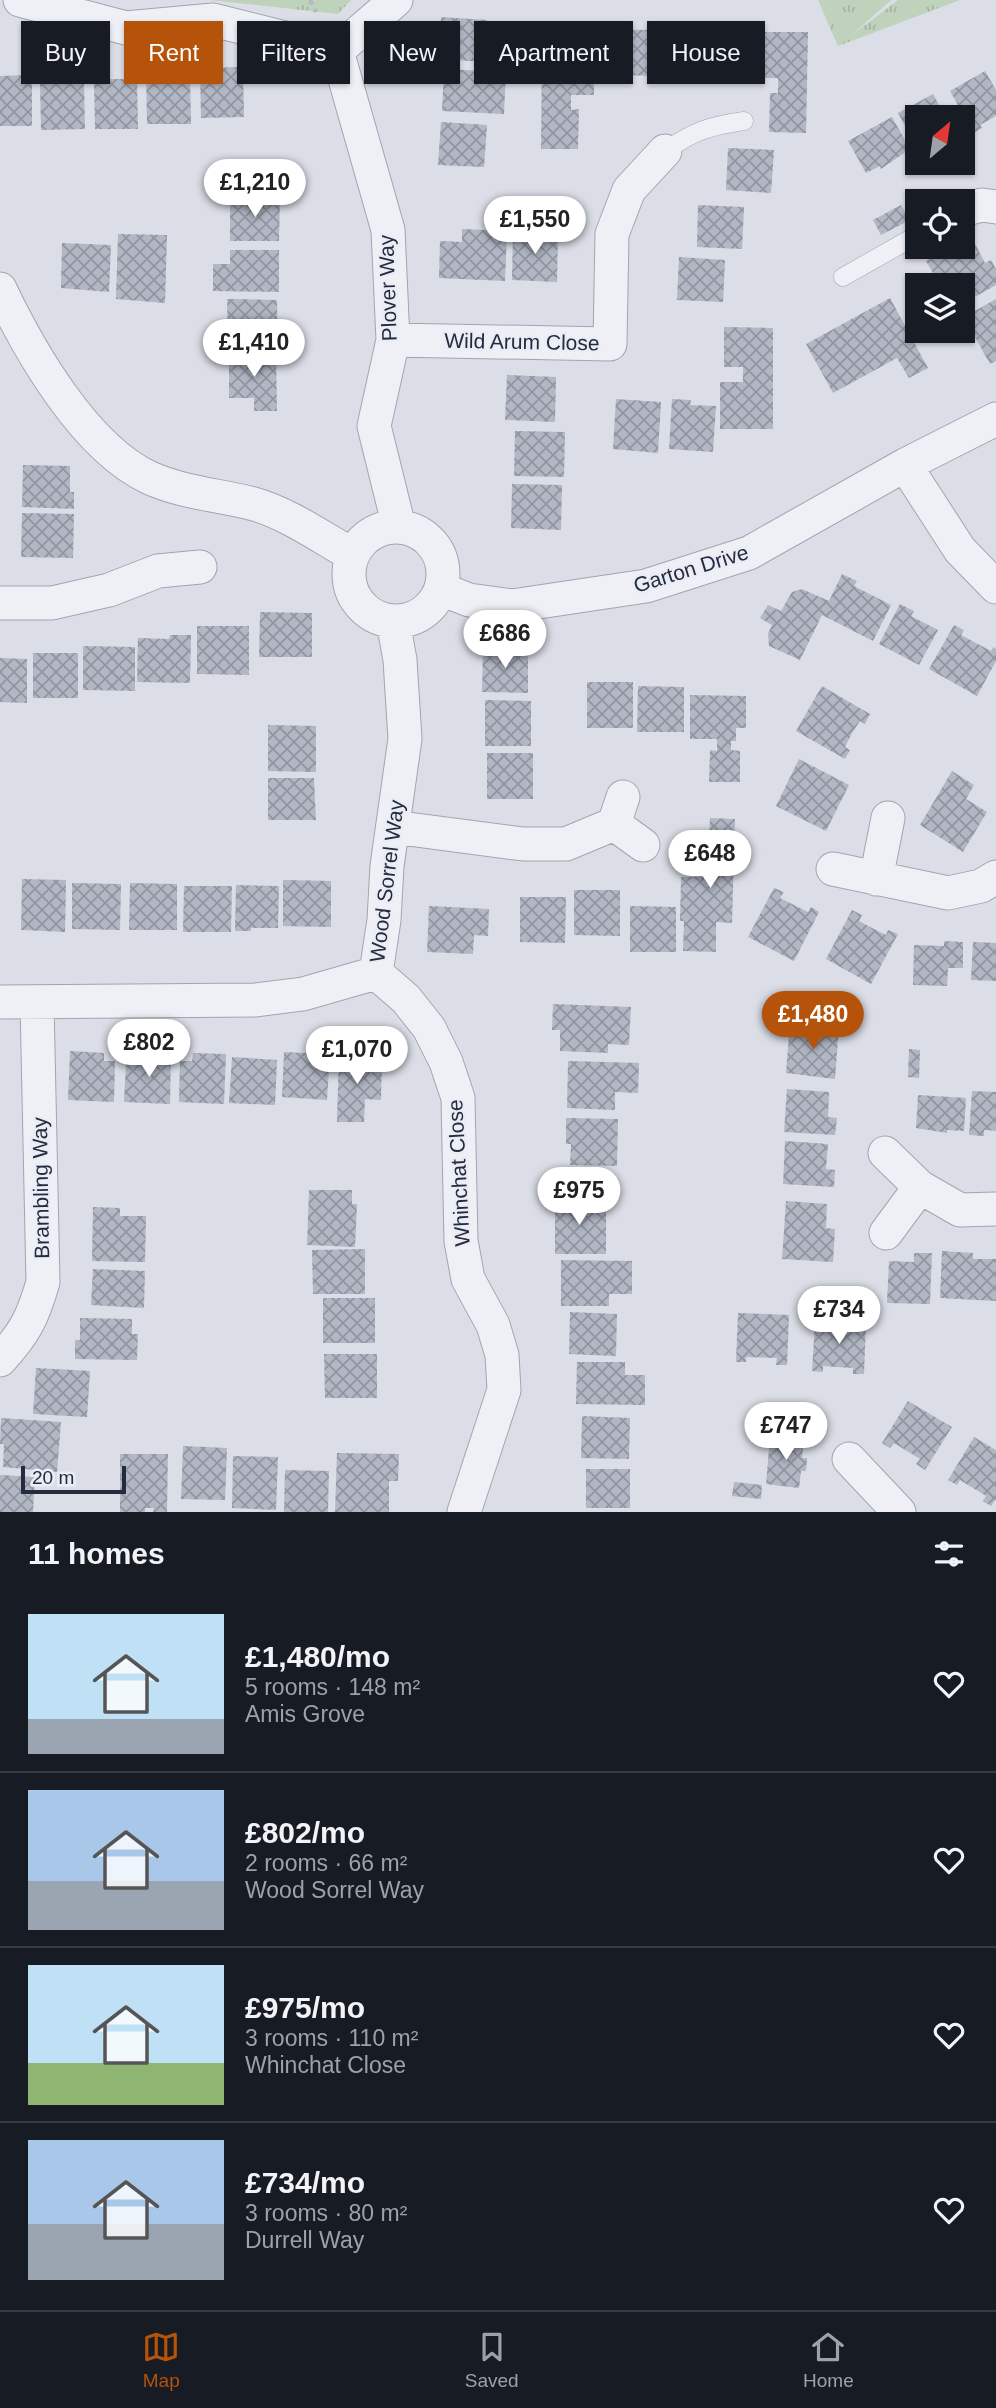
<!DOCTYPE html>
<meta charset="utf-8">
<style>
:root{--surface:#171b24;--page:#20242c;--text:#f1f3f6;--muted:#9ea1a6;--line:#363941;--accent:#b45309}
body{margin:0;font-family:Arial,sans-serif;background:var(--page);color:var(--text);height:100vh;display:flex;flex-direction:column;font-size:26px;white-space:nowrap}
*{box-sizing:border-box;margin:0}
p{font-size:23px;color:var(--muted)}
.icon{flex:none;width:38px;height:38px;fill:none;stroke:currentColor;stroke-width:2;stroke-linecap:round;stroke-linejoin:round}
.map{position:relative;height:1512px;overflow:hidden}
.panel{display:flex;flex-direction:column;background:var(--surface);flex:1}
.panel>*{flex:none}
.top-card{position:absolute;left:21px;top:21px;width:956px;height:63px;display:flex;gap:14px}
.needle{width:46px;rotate:29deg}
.tools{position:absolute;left:905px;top:105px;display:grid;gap:14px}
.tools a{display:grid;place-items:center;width:70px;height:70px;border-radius:0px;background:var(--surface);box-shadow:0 2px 5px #0004;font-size:35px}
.scale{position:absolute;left:21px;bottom:18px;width:105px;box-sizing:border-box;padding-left:7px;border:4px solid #242b3e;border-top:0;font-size:19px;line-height:24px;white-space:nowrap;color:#242b3e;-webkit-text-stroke:5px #eaedf5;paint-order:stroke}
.price{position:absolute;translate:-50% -60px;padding:0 16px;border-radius:24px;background:#fff;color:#222;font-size:23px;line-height:46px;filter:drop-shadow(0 2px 4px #0008)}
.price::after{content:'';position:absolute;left:50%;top:42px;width:21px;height:16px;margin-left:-10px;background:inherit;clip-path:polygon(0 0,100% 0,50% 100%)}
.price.current{background:var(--accent);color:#fff}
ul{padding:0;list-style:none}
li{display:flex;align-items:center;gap:21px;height:175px;padding:0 28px}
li+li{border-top:2px solid var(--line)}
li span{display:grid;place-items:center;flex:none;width:196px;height:140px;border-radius:0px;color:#555}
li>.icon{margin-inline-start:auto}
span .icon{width:84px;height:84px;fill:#fffc;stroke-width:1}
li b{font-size:30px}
h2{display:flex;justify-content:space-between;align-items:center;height:84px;padding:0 28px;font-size:30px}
.tag{padding:0 24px;border-radius:0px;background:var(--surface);box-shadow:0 2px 5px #0004;font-size:24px;line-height:63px}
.tag.current{background:var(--accent);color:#fff}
.tab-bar{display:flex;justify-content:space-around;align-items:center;height:98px;border-top:2px solid var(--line);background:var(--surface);font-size:19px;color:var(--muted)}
.tab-bar a{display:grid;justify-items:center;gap:4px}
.tab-bar .current{color:var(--accent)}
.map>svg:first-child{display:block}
.park{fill:url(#park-tufts)}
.building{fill:url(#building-cross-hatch)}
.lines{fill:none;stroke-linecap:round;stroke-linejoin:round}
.service-casing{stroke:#a0a5b1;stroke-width:19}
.minor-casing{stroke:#a0a5b1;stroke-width:35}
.path{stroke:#b5b9c2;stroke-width:4.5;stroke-dasharray:5 5;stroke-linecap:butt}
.service{stroke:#eef0f5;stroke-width:18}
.minor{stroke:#eef0f5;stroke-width:33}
.labels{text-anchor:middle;stroke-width:5;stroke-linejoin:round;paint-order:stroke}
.street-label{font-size:21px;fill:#242b3e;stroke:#eaedf5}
</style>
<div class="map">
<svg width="996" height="1512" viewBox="0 0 996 1512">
<defs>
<pattern id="park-tufts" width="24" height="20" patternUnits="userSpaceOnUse" patternTransform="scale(1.75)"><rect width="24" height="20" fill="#bfd2bb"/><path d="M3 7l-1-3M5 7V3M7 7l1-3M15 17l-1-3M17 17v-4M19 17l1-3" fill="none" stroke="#a4b4a2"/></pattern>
<pattern id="building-cross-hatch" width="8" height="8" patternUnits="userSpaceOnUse" patternTransform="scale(1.75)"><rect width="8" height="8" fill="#b2b7c4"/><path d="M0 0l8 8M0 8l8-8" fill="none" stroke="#9195a1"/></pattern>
</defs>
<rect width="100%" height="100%" fill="#dbdee7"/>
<path class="park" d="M210 0H351L338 14Z
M818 0H891L852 35 898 0H960L838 46Z"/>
<path class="building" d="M441 17 487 20 485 62 439 59Z
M708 27 750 28 749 75 706 77Z
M608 29 650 30 649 76 627 75V81L606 80Z
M661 30 704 32 702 78 681 77V83L659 82Z
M755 32H808L806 133 769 132 770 93H778V78H755Z
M542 48 594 49V95H571V110L579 109 578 149H541Z
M243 67 244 117 201 118 200 68Z
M444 69 506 72 504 114 442 111Z
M985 71 996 90V116L980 125 982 128 974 133 950 91Z
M190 74 191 124H147L146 75Z
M32 75V126H0V76Z
M84 79 85 129 41 130 40 80Z
M94 79H137L138 129H95Z
M933 94 946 117H917V148L898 113Z
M892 117 910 149 881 169 880 166 866 173 848 141Z
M441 122 487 125 484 167 438 165Z
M728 148 774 150 771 193 726 190Z
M230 197H280L279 241H230Z
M698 205 744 207 742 249 697 247Z
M901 205 910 220 881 235 873 220Z
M462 229 507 231 505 281 439 278 440 241 462 242Z
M513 230 558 232 557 282 512 280Z
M118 234 167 235 165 303 116 299Z
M971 236 985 263 991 260 996 269V285L962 304V285H940L926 261 952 247H962V241Z
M62 243 111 245 109 292 61 288Z
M230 250H279V292L213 291V264H230Z
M679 257 725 260 723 302 677 300Z
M890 298 928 368 909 378 897 358 833 393 806 344Z
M227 299 277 300 278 343H228Z
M996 299V361L990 364 964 317Z
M724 327 773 328V429H720V382H743V367H724Z
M229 353H276L277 411H254V398H229Z
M507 375 556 377 555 422 505 420Z
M616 399 661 402 658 453 613 449Z
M672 399 691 400 690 405 716 406 713 452 669 449Z
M515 431 565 432 564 477 514 476Z
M23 465 70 466V492H74V509L22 507Z
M512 484 562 485 561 530 511 528Z
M22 513 74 514 73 558 21 557Z
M842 574 857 581 854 586 891 605 873 641 822 615 800 660 769 646 768 634 772 625 760 618 768 605 781 611 792 592 802 589 829 601Z
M900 604 914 611 911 616 938 630 919 665 879 644Z
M260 612 312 613V657H259Z
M954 625 964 630 961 635 991 651 993 647 996 649V661L977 696 929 669Z
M197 626H249V675L197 674Z
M170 635H191L190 683 137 682 138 638 169 639Z
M83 646 135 647V691L83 690Z
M483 646 528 647V693L482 692Z
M33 653H78V698H33Z
M0 658 27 659V703L0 702Z
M587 682H633V728H587Z
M638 686 684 687V732H637Z
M822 686 870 714 865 724 860 721 852 733 845 747 850 750 845 759 796 731Z
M690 695 746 696V728H736V741H731V750L740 751V782H709L710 750 717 751V739H690Z
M485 700 531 701V746H485Z
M268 725 316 726V772L268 771Z
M487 753H533V799H487Z
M799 759 849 785 826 831 776 806Z
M952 771 974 785 966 799 987 812 963 852 920 825Z
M268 778H314L316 820H268Z
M710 818 735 819 732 923 716 922V952L683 951 684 921H680L681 877H703L704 856H708Z
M22 879 66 880 65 932 21 930Z
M283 880 331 881V927L283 926Z
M72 883 121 884 120 930 72 929Z
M130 883 177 884V930H129Z
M236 885 279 886 278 928H251V931H235Z
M184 886H232L231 932H183Z
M774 888 784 892 780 898 808 912 811 907 819 912 794 961 748 937Z
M574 890H620V936L574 935Z
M520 897H566L565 943 520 942Z
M429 906 489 909 488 936 474 935 473 954 427 952Z
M630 906 676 907V952H630Z
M852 910 862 915 859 921 872 928 886 935 888 930 898 934 871 984 826 959Z
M944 941 963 942V968H948L947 986 913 985 914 945 944 946Z
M973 942 996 943V981L971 980Z
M553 1004 631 1007 629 1045 608 1044V1053L560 1051V1030H552Z
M790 1023 839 1027 835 1079 786 1073Z
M909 1049 920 1050 919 1078 908 1077Z
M70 1051 104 1053V1061H115L114 1102 68 1100Z
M284 1052 330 1054 327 1100 282 1097Z
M138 1053 171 1055 170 1104 124 1102 126 1061H138Z
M193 1053 226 1054 224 1104 179 1102 180 1061H192Z
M339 1053 361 1054V1060H382L381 1100 365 1099 364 1122H337Z
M232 1057 277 1060 275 1105 229 1103Z
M568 1061 639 1063 638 1093 615 1092V1110L567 1108Z
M787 1089 829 1092 828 1117 837 1118 835 1135 784 1132Z
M972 1091 996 1092V1131L984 1130V1136L969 1135Z
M918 1095 966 1098 964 1131 947 1130V1133L916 1128Z
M566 1118 618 1119 617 1166 570 1165 571 1144H566Z
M785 1141 828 1144 826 1169 835 1170 834 1187 783 1184Z
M309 1190H352V1204H357L355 1247 307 1245Z
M555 1195 576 1196V1204L606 1205V1254H555Z
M786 1201 827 1204 826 1228 835 1229 833 1262 782 1259Z
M93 1207 120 1208V1216H146L145 1262 92 1261Z
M365 1249V1294H313L312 1250Z
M942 1251 973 1253V1259H996V1301L940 1298Z
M914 1253H932L930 1304 887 1303 889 1261 914 1262Z
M561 1260 632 1261V1294H609V1306H561Z
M93 1269 145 1271 144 1308 91 1305Z
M323 1298H375V1343H323Z
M570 1312 617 1314 616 1356 569 1354Z
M738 1313 789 1315 787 1365H776L777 1358 746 1357V1362H736Z
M80 1318 132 1319V1334H138L137 1360 75 1359V1340H80Z
M815 1322 866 1324 864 1374H853V1368L823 1366V1372L812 1371Z
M324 1354H377V1398H325Z
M577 1362H625V1375H645V1405L576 1404Z
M36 1368 90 1371 87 1417 33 1414Z
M908 1401 952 1427 925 1470 916 1464 920 1459 894 1443 890 1448 882 1443Z
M582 1416 630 1418 629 1459 581 1458Z
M1 1418 61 1422 57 1472 3 1467 4 1444H0Z
M770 1437 804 1440 802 1458H807L806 1471H801L799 1488 766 1484Z
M974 1437 996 1450V1499L991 1506 983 1501 986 1496 960 1480 957 1485 948 1480Z
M183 1446 227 1448 225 1500 181 1499Z
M337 1453 399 1454 398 1481H389V1512H335Z
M120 1454H168L167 1512H153L154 1508H145V1512H120Z
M233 1456 278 1457 276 1510 232 1508Z
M586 1469H630V1508H586Z
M285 1470 329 1471 328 1512H284Z
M0 1475 35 1477 33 1512H0Z
M734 1482 762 1485 761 1499 732 1496Z"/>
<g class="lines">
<defs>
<path id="service" d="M665 151C694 131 709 126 744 121
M843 277 917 235"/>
<path id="minor" d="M20 0 126 28 213 20 337 51
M337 51 388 230 393 340 374 426 399 527
M337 51 396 0
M962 210 982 205 996 207
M0 289C30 352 85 448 150 478 184 493 219 495 254 504 289 514 322 538 353 555
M393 340 610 344 612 234 629 190 665 151
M905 465 960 550 996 587
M349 574a47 47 0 1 1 94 0a47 47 0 1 1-94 0Z
M441 589 469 600 512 606 646 586 749 553 905 465 996 419
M0 603H52L109 590 158 571 200 567
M614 824 643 845
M393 827 523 844H566L614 824 623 797
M833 869 948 893 981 886 996 877
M876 879 888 818
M376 973 406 999 429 1028 446 1062 458 1098 461 1241 468 1279 493 1325 502 1355 504 1390 464 1512
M376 973 384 920 387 866 405 739 400 660 393 621
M0 1002 256 1000 303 994 376 973
M885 1153 920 1187 960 1210 996 1209
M886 1233 920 1187
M0 1360C25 1333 33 1317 43 1282L37 1003
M849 1459 899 1512"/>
</defs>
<use href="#service" class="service-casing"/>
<use href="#minor" class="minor-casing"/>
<path class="path" d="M310 0 316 12"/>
<use href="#service" class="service"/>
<use href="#minor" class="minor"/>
</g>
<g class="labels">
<g class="street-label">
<text transform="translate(388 288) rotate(-92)" y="7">Plover Way</text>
<text transform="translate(522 342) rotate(1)" y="7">Wild Arum Close</text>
<text transform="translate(691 569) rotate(-17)" y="7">Garton Drive</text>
<text transform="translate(387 881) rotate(-83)" y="7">Wood Sorrel Way</text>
<text transform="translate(459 1173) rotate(-93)" y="7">Whinchat Close</text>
<text transform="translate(41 1188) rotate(-91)" y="7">Brambling Way</text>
</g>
</g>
</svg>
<div class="tools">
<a><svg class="needle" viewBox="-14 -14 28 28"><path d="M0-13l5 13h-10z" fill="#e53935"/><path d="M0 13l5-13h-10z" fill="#9ea1a6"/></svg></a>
<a><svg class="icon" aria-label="locate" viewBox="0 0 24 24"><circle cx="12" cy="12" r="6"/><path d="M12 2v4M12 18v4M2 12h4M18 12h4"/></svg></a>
<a><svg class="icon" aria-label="layers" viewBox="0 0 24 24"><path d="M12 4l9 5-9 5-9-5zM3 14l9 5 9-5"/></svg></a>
</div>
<div class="scale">20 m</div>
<b class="price" style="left:255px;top:219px">£1,210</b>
<b class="price" style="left:535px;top:256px">£1,550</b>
<b class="price" style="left:254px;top:379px">£1,410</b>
<b class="price" style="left:505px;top:670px">£686</b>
<b class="price" style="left:710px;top:890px">£648</b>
<b class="price current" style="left:813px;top:1051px">£1,480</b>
<b class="price" style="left:149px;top:1079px">£802</b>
<b class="price" style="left:357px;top:1086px">£1,070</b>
<b class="price" style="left:579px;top:1227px">£975</b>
<b class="price" style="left:839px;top:1346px">£734</b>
<b class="price" style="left:786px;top:1462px">£747</b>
<div class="top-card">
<a class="tag">Buy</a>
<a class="tag current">Rent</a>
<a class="tag">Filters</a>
<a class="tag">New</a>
<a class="tag">Apartment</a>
<a class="tag">House</a>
</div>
</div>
<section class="panel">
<h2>11 homes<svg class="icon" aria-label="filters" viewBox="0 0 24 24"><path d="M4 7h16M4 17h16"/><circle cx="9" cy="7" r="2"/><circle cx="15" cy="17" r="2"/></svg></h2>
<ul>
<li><span style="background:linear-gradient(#bfe0f5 75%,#9aa5b1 0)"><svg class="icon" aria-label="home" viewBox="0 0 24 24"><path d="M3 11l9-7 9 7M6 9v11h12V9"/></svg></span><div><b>£1,480/mo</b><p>5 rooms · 148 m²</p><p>Amis Grove</p></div><svg class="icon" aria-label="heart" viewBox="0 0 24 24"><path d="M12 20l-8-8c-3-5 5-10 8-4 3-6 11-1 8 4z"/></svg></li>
<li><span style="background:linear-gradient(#a9c7e8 65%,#9aa5b1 0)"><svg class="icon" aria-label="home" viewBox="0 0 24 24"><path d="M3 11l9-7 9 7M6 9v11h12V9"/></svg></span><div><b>£802/mo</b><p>2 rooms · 66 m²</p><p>Wood Sorrel Way</p></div><svg class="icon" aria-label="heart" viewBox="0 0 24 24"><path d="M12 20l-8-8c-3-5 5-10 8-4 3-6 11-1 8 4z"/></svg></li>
<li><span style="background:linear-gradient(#bfe0f5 70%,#8fb573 0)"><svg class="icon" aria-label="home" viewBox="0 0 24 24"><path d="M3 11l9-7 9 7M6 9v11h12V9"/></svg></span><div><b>£975/mo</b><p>3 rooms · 110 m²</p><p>Whinchat Close</p></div><svg class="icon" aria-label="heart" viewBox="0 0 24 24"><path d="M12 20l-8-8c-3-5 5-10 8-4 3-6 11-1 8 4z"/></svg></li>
<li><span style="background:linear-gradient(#a9c7e8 60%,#9aa5b1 0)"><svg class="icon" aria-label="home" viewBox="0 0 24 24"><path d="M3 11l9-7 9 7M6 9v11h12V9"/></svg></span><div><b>£734/mo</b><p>3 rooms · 80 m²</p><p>Durrell Way</p></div><svg class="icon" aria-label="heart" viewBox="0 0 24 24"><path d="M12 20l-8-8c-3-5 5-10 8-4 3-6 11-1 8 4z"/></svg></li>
</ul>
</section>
<nav class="tab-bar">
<a class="current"><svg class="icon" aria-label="map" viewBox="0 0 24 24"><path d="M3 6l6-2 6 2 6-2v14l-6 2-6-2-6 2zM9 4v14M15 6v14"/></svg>Map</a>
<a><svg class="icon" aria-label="saved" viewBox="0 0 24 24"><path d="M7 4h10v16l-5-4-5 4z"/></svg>Saved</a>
<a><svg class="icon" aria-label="home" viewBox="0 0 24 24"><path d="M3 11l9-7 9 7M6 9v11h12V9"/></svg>Home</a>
</nav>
